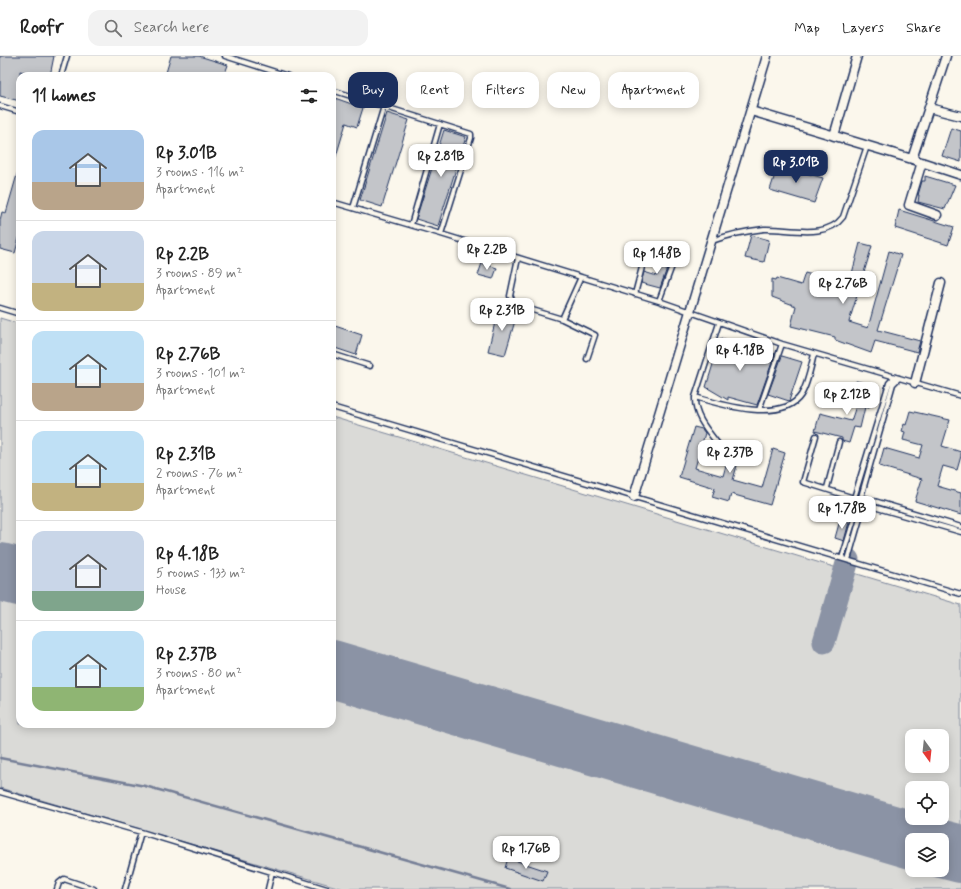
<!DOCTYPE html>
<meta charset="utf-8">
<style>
:root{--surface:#fff;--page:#f2f2f2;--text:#222;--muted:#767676;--line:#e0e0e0;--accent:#1b2f5e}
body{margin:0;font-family:Mynerve,sans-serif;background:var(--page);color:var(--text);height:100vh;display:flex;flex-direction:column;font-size:15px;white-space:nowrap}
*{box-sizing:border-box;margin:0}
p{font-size:13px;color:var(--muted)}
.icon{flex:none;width:22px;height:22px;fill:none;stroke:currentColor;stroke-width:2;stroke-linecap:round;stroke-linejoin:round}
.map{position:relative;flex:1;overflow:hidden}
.side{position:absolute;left:16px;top:16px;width:320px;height:656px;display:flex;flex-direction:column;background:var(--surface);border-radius:12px;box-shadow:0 2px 10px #0003}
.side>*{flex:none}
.top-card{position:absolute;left:348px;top:16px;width:380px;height:36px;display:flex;gap:8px}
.needle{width:26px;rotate:165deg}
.buttons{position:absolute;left:905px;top:673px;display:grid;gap:8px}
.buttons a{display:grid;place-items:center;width:44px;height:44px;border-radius:8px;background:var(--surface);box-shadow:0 2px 10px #0003;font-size:20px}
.price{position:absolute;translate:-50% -34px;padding:0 9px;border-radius:8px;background:#fff;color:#222;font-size:13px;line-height:26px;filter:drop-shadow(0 1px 2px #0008)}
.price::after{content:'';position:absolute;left:50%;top:24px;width:12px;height:9px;margin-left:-6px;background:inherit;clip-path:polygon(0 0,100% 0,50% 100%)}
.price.current{background:var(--accent);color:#fff}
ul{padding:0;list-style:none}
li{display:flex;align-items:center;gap:12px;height:100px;padding:0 16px}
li+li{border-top:1px solid var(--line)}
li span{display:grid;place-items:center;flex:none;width:112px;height:80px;border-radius:12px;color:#555}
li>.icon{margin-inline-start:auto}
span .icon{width:48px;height:48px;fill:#fffc;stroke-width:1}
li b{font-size:17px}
h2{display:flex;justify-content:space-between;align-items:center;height:48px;padding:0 16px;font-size:17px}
.tag{padding:0 14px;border-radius:12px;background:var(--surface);box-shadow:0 2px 10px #0003;font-size:14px;line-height:36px}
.tag.current{background:var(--accent);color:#fff}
header{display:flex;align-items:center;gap:24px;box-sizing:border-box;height:56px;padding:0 20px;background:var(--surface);border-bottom:1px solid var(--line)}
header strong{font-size:19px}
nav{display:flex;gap:22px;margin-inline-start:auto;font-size:14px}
.search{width:280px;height:36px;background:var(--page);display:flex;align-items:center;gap:10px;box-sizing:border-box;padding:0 14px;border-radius:12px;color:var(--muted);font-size:15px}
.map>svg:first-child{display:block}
.green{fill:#dadad7;stroke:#7a849a;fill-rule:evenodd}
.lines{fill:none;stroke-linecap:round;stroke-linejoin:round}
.stream{stroke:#747e96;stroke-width:2.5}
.taxiway{stroke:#8b93a5;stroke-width:23}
.runway{stroke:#8b93a5;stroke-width:58}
.building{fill:#c3c5c9;stroke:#1b2f5e}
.service-casing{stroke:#1b2f5e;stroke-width:7}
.minor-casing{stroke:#1b2f5e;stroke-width:11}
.service{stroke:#fbf7ec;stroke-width:4}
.minor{stroke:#fbf7ec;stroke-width:8}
</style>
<header>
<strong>Roofr</strong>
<div class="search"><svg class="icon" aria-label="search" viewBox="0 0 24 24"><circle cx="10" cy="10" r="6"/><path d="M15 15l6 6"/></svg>Search here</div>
<nav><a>Map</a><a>Layers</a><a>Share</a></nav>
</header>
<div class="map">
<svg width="961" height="833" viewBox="0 0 961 833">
<rect width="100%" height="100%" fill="#fbf7ec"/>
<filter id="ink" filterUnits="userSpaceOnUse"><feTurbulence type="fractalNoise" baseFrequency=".025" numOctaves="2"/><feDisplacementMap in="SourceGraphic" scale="8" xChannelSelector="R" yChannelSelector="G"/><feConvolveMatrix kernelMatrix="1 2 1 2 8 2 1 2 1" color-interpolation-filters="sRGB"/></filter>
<g filter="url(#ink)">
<path class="green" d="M0 262 20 268V668H332V361L961 549V833H344L0 732ZM912 680H942V710H912ZM912 732H942V762H912ZM912 784H942V814H912Z"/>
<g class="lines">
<path class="stream" d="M0 702 145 730 510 833"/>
<path class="taxiway" d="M824 586 848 504"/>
<path class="runway" d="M0 516 20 521
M332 613 912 784
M942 793 961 798"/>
</g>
<path class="building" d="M0 0H54L50 20H37L20 15V45L0 40Z
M171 0H199L228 9 224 20H165Z
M332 41 363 52 357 71 346 67 334 107H332Z
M387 57 409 64 382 151 360 144Z
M951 72 961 75V106L942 100Z
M444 74 466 81 438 170 416 163Z
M778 109 823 122 814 147 770 134Z
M18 115 20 116V179L15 197 0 193V164L2 156 6 157Z
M925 120 955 129 945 153 918 146 919 139H918L922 125H925Z
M899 154 954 171 948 189 895 172Z
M751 179 769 184 764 206 745 202Z
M860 187 872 190 849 266 868 272 889 195 901 199 878 274 920 285 917 296 875 285 871 297 835 284V281L791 270 796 250 772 241V223L776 224 777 222 801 229 805 217 849 229Z
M661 201 670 204 660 232 641 227 644 216 657 220Z
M482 207 497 212 493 223 478 219Z
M498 254 517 258 505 299 488 295Z
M332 269 362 279 356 299 332 291Z
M721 282 775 298 757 349 728 341V344L706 331Z
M782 300 802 306 789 345 768 338Z
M856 325 865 327 864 330 873 332 869 352 865 351 860 372 854 371 849 387 842 385V382L815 375 820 357 851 365 856 350 851 349Z
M910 355 950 364 942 390 961 396V400L957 414 943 410 937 430 961 437V459L915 445 922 423 879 410 884 392 919 402 923 389 903 384 905 376 902 375 904 368 906 369Z
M694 371 702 373 705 377 695 412 723 420 731 392 741 395 733 424 762 432 773 393 785 397 770 449 731 438 729 446 712 441 715 432 679 421Z
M840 464 849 466 844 485 835 482Z
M508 802 547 815 543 825 505 812Z"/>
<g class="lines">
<defs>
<path id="service" d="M225 0 288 20
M61 20 67 0
M332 34 471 78V82L441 178
M0 50 20 56
M332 146 441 178 659 245 782 288 961 340
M353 152 384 50
M411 169 440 68
M712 185C728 179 746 175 764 173 789 172 826 184 843 161L867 90
M518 202 510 240 516 249 562 263
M581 221 562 263 595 279 587 303
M635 238 647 192
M659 245 672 210
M0 252 20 258
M719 267 695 341C694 362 710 377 722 393
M332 298 370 310
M695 341C722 349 783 367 801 339 808 328 811 310 814 298
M332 351 961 538
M759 354 782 288
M816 380 803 426 854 442
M827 432 839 386
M861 441 893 328 899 322
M860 444 854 442 889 327 895 321
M842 502 861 441 961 471
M848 504 863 452 867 449 961 476
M0 736 141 776 327 833
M57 833 59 827 64 823 94 833
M125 833 141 776
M268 833 272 816"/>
<path id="minor" d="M929 52 961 60
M751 55 912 103 961 119
M834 80 857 0
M912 103 946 0
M922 106 909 149 937 159
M915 327 941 227
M634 441 767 0"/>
</defs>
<use href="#service" class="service-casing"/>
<use href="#minor" class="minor-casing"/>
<use href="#service" class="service"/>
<use href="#minor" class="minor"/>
</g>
</g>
</svg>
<div class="buttons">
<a><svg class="needle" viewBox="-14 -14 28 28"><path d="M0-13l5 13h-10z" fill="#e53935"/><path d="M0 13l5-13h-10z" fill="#767676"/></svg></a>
<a><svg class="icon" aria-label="locate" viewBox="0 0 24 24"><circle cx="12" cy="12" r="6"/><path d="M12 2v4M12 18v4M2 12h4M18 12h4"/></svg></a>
<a><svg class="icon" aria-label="layers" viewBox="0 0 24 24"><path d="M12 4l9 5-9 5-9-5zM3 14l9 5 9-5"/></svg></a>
</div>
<b class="price" style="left:441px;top:122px">Rp 2.81B</b>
<b class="price current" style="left:796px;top:128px">Rp 3.01B</b>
<b class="price" style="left:487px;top:215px">Rp 2.2B</b>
<b class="price" style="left:657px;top:219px">Rp 1.48B</b>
<b class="price" style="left:843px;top:249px">Rp 2.76B</b>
<b class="price" style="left:502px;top:276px">Rp 2.31B</b>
<b class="price" style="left:740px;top:316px">Rp 4.18B</b>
<b class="price" style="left:847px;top:360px">Rp 2.12B</b>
<b class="price" style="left:730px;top:418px">Rp 2.37B</b>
<b class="price" style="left:842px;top:474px">Rp 1.78B</b>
<b class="price" style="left:526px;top:814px">Rp 1.76B</b>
<div class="top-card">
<a class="tag current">Buy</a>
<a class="tag">Rent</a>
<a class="tag">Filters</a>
<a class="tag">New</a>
<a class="tag">Apartment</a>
</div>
<section class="side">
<h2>11 homes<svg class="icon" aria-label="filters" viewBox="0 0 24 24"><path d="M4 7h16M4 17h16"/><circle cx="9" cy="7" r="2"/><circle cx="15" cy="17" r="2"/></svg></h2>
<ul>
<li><span style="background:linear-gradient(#a9c7e8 65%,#b9a48a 0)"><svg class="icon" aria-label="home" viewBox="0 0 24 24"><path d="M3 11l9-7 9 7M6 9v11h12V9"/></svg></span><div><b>Rp 3.01B</b><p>3 rooms · 116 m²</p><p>Apartment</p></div></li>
<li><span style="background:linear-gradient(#c9d6e8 65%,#c2b280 0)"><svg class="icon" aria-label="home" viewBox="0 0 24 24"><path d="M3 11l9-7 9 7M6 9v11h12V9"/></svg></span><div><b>Rp 2.2B</b><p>3 rooms · 89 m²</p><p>Apartment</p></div></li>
<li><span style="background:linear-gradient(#bfe0f5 65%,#b9a48a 0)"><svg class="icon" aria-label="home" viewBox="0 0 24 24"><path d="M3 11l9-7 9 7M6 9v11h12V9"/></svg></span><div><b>Rp 2.76B</b><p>3 rooms · 101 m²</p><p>Apartment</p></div></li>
<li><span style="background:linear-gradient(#bfe0f5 65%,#c2b280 0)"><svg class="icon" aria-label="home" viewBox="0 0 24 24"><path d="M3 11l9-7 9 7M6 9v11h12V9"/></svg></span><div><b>Rp 2.31B</b><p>2 rooms · 76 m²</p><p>Apartment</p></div></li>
<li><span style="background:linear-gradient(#c9d6e8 75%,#7fa58c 0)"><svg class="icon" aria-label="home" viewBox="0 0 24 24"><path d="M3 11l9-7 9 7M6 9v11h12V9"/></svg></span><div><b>Rp 4.18B</b><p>5 rooms · 133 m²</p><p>House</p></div></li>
<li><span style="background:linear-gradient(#bfe0f5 70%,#8fb573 0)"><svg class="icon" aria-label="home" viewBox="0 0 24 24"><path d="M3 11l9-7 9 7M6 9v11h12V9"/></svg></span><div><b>Rp 2.37B</b><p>3 rooms · 80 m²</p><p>Apartment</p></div></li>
</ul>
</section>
</div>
